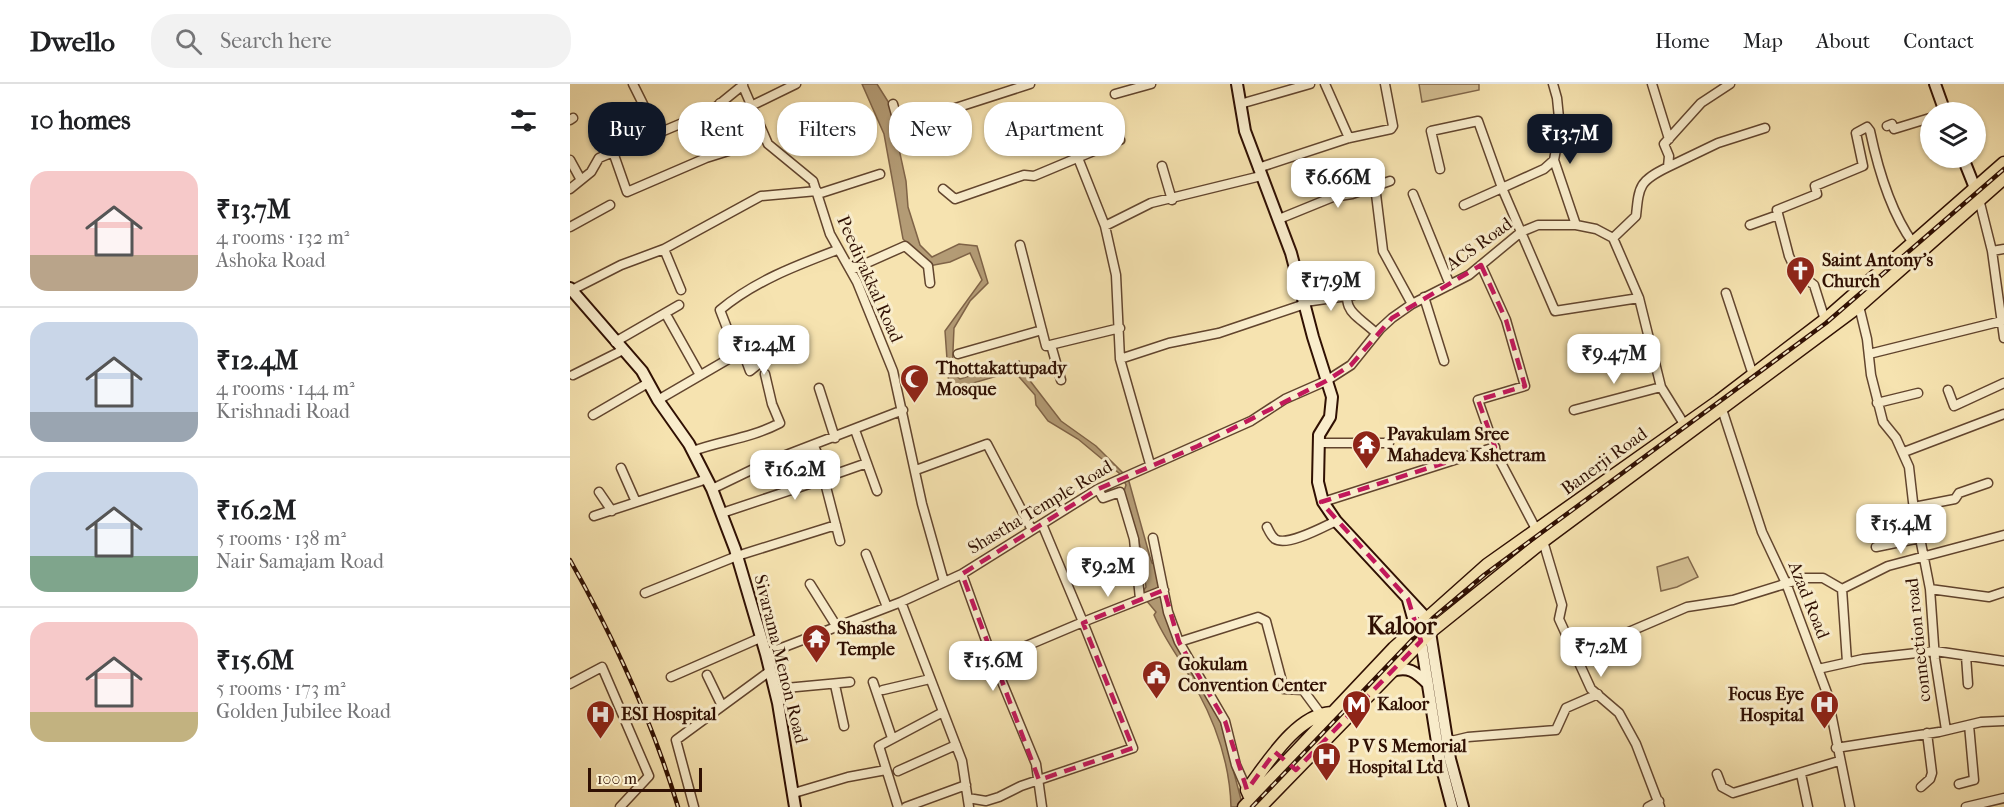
<!DOCTYPE html>
<meta charset="utf-8">
<style>
:root{--surface:#fff;--page:#f2f2f2;--text:#202124;--muted:#757577;--line:#e0e0e0;--accent:#111827}
body{margin:0;font-family:"IM FELL French Canon",serif;background:var(--page);color:var(--text);height:100vh;display:flex;flex-direction:column;font-size:22px;white-space:nowrap}
*{box-sizing:border-box;margin:0}
p{font-size:20px;color:var(--muted)}
.icon{flex:none;width:33px;height:33px;fill:none;stroke:currentColor;stroke-width:2;stroke-linecap:round;stroke-linejoin:round}
.map{position:relative;flex:1;overflow:hidden}
.details{display:flex;flex-direction:column;background:var(--surface);width:570px}
.details>*{flex:none}
.top-card{position:absolute;left:18px;top:18px;width:570px;height:54px;display:flex;gap:12px}
.buttons{position:absolute;left:1350px;top:18px;display:grid;gap:12px}
.buttons a{display:grid;place-items:center;width:66px;height:66px;border-radius:50%;background:var(--surface);box-shadow:0 2px 4px #0004;font-size:30px}
.scale{position:absolute;left:18px;bottom:15px;width:114px;box-sizing:border-box;padding-left:6px;border:3px solid #301003;border-top:0;font-size:16px;line-height:21px;white-space:nowrap;color:#301003;-webkit-text-stroke:4px #f9edcc;paint-order:stroke}
.price{position:absolute;translate:-50% -51px;padding:0 14px;border-radius:12px;background:#fff;color:#222;font-size:20px;line-height:39px;filter:drop-shadow(0 2px 3px #0008)}
.price::after{content:'';position:absolute;left:50%;top:36px;width:18px;height:14px;margin-left:-9px;background:inherit;clip-path:polygon(0 0,100% 0,50% 100%)}
.price.current{background:var(--accent);color:#fff}
ul{padding:0;list-style:none}
li{display:flex;align-items:center;gap:18px;height:150px;padding:0 30px}
li+li{border-top:2px solid var(--line)}
li span{display:grid;place-items:center;flex:none;width:168px;height:120px;border-radius:18px;color:#555}
li>.icon{margin-inline-start:auto}
span .icon{width:72px;height:72px;fill:#fffc;stroke-width:1}
li b{font-size:26px}
h2{display:flex;justify-content:space-between;align-items:center;height:72px;padding:0 30px;font-size:26px}
.pill{padding:0 21px;border-radius:24px;background:var(--surface);box-shadow:0 2px 4px #0004;font-size:21px;line-height:54px}
.pill.current{background:var(--accent);color:#fff}
header{display:flex;align-items:center;gap:36px;box-sizing:border-box;height:84px;padding:0 30px;background:var(--surface);border-bottom:2px solid var(--line)}
header strong{font-size:28px}
nav{display:flex;gap:33px;margin-inline-start:auto;font-size:21px}
.search{width:420px;height:54px;background:var(--page);display:flex;align-items:center;gap:15px;box-sizing:border-box;padding:0 21px;border-radius:24px;color:var(--muted);font-size:22px}
main{display:flex;flex:1;min-height:0}
.map>svg:first-child{display:block}
.green{fill:#d4bf93;stroke:#82684b;stroke-width:1.5}
.water{fill:#b39b75;stroke:#7f6347;stroke-width:1.5}
.lines{fill:none;stroke-linecap:round;stroke-linejoin:round}
.street-casing{stroke:#62452e;stroke-width:11}
.secondary-casing{stroke:#301003;stroke-width:14}
.primary-casing{stroke:#301003;stroke-width:15}
.street{stroke:#f9edcc;stroke-width:8}
.secondary{stroke:#f9edcc;stroke-width:10}
.primary{stroke:#f6e3b0;stroke-width:12}
.rail-casing{stroke:#301003;stroke-width:4.5}
.rail{stroke:#f9edcc;stroke-width:2;stroke-dasharray:7;stroke-linecap:butt}
.marked{fill:none;stroke:#c2185b;stroke-width:4.5;stroke-dasharray:12 8;stroke-linejoin:round}
.labels{text-anchor:middle;stroke-width:6;stroke-linejoin:round;paint-order:stroke}
.street-label{font-size:18px;fill:#301003;stroke:#f9edcc}
.poi-label{font-size:18px;font-weight:bold;fill:#301003;stroke:#f9edcc;text-anchor:start}
.district-label{font-size:24px;font-weight:bold;fill:#301003;stroke:#f9edcc}
</style>
<header>
<strong>Dwello</strong>
<div class="search"><svg class="icon" aria-label="search" viewBox="0 0 24 24"><circle cx="10" cy="10" r="6"/><path d="M15 15l6 6"/></svg>Search here</div>
<nav><a>Home</a><a>Map</a><a>About</a><a>Contact</a></nav>
</header>
<main>
<section class="details">
<h2>10 homes<svg class="icon" aria-label="filters" viewBox="0 0 24 24"><path d="M4 7h16M4 17h16"/><circle cx="9" cy="7" r="2"/><circle cx="15" cy="17" r="2"/></svg></h2>
<ul>
<li><span style="background:linear-gradient(#f6c9c9 70%,#b9a48a 0)"><svg class="icon" aria-label="home" viewBox="0 0 24 24"><path d="M3 11l9-7 9 7M6 9v11h12V9"/></svg></span><div><b>₹13.7M</b><p>4 rooms · 132 m²</p><p>Ashoka Road</p></div></li>
<li><span style="background:linear-gradient(#c9d6e8 75%,#9aa5b1 0)"><svg class="icon" aria-label="home" viewBox="0 0 24 24"><path d="M3 11l9-7 9 7M6 9v11h12V9"/></svg></span><div><b>₹12.4M</b><p>4 rooms · 144 m²</p><p>Krishnadi Road</p></div></li>
<li><span style="background:linear-gradient(#c9d6e8 70%,#7fa58c 0)"><svg class="icon" aria-label="home" viewBox="0 0 24 24"><path d="M3 11l9-7 9 7M6 9v11h12V9"/></svg></span><div><b>₹16.2M</b><p>5 rooms · 138 m²</p><p>Nair Samajam Road</p></div></li>
<li><span style="background:linear-gradient(#f6c9c9 75%,#c2b280 0)"><svg class="icon" aria-label="home" viewBox="0 0 24 24"><path d="M3 11l9-7 9 7M6 9v11h12V9"/></svg></span><div><b>₹15.6M</b><p>5 rooms · 173 m²</p><p>Golden Jubilee Road</p></div></li>
</ul>
</section>
<div class="map">
<svg width="1434" height="723" viewBox="0 0 1434 723">
<rect width="100%" height="100%" fill="#f6e3b0"/>
<filter id="stains"><feTurbulence type="fractalNoise" baseFrequency=".00333" numOctaves="4"/><feColorMatrix values="0 0 0 0 .2 0 0 0 0 .09 0 0 0 0 .02 0 0 0 .5 -.17"/></filter>
<radialGradient id="worn" r=".72"><stop offset=".6" stop-color="#630" stop-opacity="0"/><stop offset="1" stop-color="#630" stop-opacity=".3"/></radialGradient>
<path class="green" d="M849 0H909V6L852 18Z
M1118 473 1128 493 1107 503 1091 507 1087 483Z"/>
<path class="water" d="M292 0H307L319 19 336 97 338 123 350 161 362 173 389 160 407 162 418 199 400 217 384 244 382 289 390 295 449 277 461 298 491 337 526 362 558 394 580 473 582 479 586 481 590 497 588 503 649 632 673 723H661C660 683 647 643 628 608 615 581 596 559 584 531L586 528 571 510 576 503 569 457 554 407 556 401 550 390 508 355 478 337 466 321 465 311 444 287 383 305 379 303 375 247 412 196 400 169 380 178 359 182 333 155 314 50Z"/>
<g class="lines">
<defs>
<path id="street" d="M63 0 88 50
M172 0 198 60 243 97 260 150 287 198 323 287 352 420 374 498
M755 0 779 54
M983 0 987 14 990 44 984 76 1006 141 1026 145 1043 154 1069 214 1091 303 1114 340
M1082 0 1099 55
M545 10 581 0
M150 19 168 64
M323 20 328 38 339 39 460 0
M670 20 740 0
M183 21 226 0
M0 36 3 34
M1317 42 1322 40 1324 45 1360 34
M43 68 57 108 136 74 168 64 192 50
M508 74 535 142 546 191 550 275 580 380
M0 76 11 96
M984 76 974 85 932 104 985 227 1069 214
M592 82 602 116
M1098 83 1148 59 1195 44
M688 84 779 54 821 45 823 42 815 0
M870 85 861 47 908 37 932 104 894 121
M805 102 813 167 842 220
M0 105 21 88 29 74 141 27 173 1
M373 105 385 115 454 91 464 92 550 56 542 29
M248 110 310 90
M843 110 880 201
M1409 115 1422 167 1434 254
M709 135 763 113 782 110 820 97
M1180 141 1208 131
M535 142 581 119 691 92
M0 143 40 121
M1043 154 1066 132C1069 102 1069 97 1098 83L1099 72 1094 60 1131 19 1160 0
M450 161 476 262 550 244
M94 165 111 206
M1422 167 1434 165
M911 181 936 236 955 302 908 316 928 373 967 447
M281 186 335 162 358 182 360 199
M778 193C773 230 782 227 806 249
M0 207 51 181 94 165 191 112 247 107
M1156 209 1183 291
M854 213 874 277
M735 218 784 211
M1289 222 1297 255 1301 291 1313 338 1326 354 1339 383 1343 418 1360 505 1365 575 1376 646
M98 234 130 291
M1255 236 1244 201 1226 187 1219 172 1207 126 1247 110 1245 102 1293 82 1286 49 1297 43 1300 47C1308 85 1320 127 1343 159
M45 258 109 221
M481 261 491 296
M167 270 173 268 180 287 196 274 228 262
M388 270 472 246
M1299 270 1432 237
M550 275 599 259 649 249 735 220
M3 291 53 266
M249 304 265 354
M1378 306 1384 322 1434 299
M88 316 167 270 150 226C185 197 225 182 267 166
M1150 319 1192 448 1216 499 1257 609 1280 723
M1307 319 1348 309
M1004 326 1091 303
M23 331 78 299
M285 346 307 407
M748 359H819
M244 362 257 393 297 379
M123 367C153 356 179 355 210 339L202 320 195 290
M1334 368 1434 330
M51 384 66 418
M346 386 417 360 462 446
M142 405 198 378 333 326
M528 405 533 414 550 408 564 455 570 515
M29 408 42 427
M753 418 925 363
M1344 423 1385 415 1389 409 1418 399
M152 429 254 395 270 457
M24 432 137 395
M1321 440 1348 435
M697 443C699 447 701 452 705 455 717 463 753 443 766 437
M583 454 598 528 609 558
M973 457 992 521 989 535 1021 605 1049 629 1066 660 1090 723
M1306 463 1350 454
M296 470 317 523
M392 490 423 576 466 680 472 723
M240 500 267 543
M1272 505 1277 578
M1360 505 1419 513 1434 508
M75 509 167 472 266 441
M331 518 392 677 399 723
M196 570 331 518 392 490 528 405 681 337 715 315 756 297 781 281 810 245 822 234 842 220 899 191 951 148 968 141H1006
M1005 571 1117 523 1163 516 1234 494H1253L1272 505 1318 482 1434 451
M1396 572 1398 600
M423 576 513 538 472 440
M1248 585 1293 575 1365 567 1434 577
M137 591 152 622
M101 593 190 554
M303 598 322 654
M0 600 32 583 79 692 50 723
M265 601 274 642
M205 605 280 598
M313 606 360 595
M877 658 898 653 986 646 996 624 1028 610
M1266 664 1369 648 1411 638 1434 637
M328 687 386 661
M1147 690 1152 703 1163 709 1269 677
M1231 690 1238 723
M1389 700 1404 696 1399 641
M1351 703 1360 695 1362 689 1357 649
M677 706 666 681 655 637 609 558 688 533 696 537 714 605 733 606 750 629
M224 709 278 693 316 686
M398 714 416 717 429 713 451 702 563 664 513 538 594 506
M124 723 106 656 200 587
M328 723 309 662 373 628
M336 723 396 701
M1078 723 1089 717
M1396 723 1434 714"/>
<path id="secondary" d="M667 0 675 47 721 169 743 253 762 313 760 333 749 351 748 398 753 418 766 437 856 534
M1365 0 1375 28
M1393 74 1405 104
M0 204 72 287 88 316 119 360 142 405 165 465 196 570 208 619 225 723
M838 516 846 545
M860 548 880 675 893 723
M851 557 870 677 882 723
M820 588C838 581 846 588 858 600"/>
<path id="primary" d="M681 715 677 706C697 680 726 631 761 629
M674 723 824 564 917 481 1149 317 1255 236 1434 79
M690 723 860 548 973 457 1289 222 1434 94"/>
</defs>
<use href="#street" class="street-casing"/>
<use href="#secondary" class="secondary-casing"/>
<use href="#primary" class="primary-casing"/>
<use href="#street" class="street"/>
<use href="#secondary" class="secondary"/>
<use href="#primary" class="primary"/>
<defs>
<path id="rail" d="M0 476C44 554 82 637 108 723
M682 723 863 534 914 491 1256 239 1434 85"/>
</defs>
<use href="#rail" class="rail-casing"/>
<use href="#rail" class="rail"/>
</g>
<path class="marked" d="M911 181 936 236 955 302 908 316 925 363 751 418 838 515 851 557 726 686 705 668 677 706 655 637 609 558 594 506 513 539 563 664 469 696 392 490 528 405 628 362 756 297 781 281 822 234Z"/>
<defs>
<symbol id="church-pin" viewBox="-11 -11 22 30"><path d="M0 17L-7.5 6A9.5 9.5 0 1 1 7.5 6Z" fill="#8f2418" stroke="#f9edcc"/><path d="M-1.2-6h2.4v3.5h3.3v2.4h-3.3V6h-2.4V-.1h-3.3v-2.4h3.3Z" fill="#fff"/></symbol>
<symbol id="mosque-pin" viewBox="-11 -11 22 30"><path d="M0 17L-7.5 6A9.5 9.5 0 1 1 7.5 6Z" fill="#8f2418" stroke="#f9edcc"/><path d="M3.5-4.9A6 6 0 1 0 3.5 4.9A5 5 0 1 1 3.5-4.9Z" fill="#fff"/></symbol>
<symbol id="temple-pin" viewBox="-11 -11 22 30"><path d="M0 17L-7.5 6A9.5 9.5 0 1 1 7.5 6Z" fill="#8f2418" stroke="#f9edcc"/><path d="M0-6L5-2H3V0L6.5 2.5H4V6H1.5V3h-3V6H-4V2.5H-6.5L-3 0V-2H-5Z" fill="#fff"/></symbol>
<symbol id="civic-pin" viewBox="-11 -11 22 30"><path d="M0 17L-7.5 6A9.5 9.5 0 1 1 7.5 6Z" fill="#8f2418" stroke="#f9edcc"/><path d="M-.6-6.5H3V-4.5H.6V-3L4-1V1h2V6H-6V1h2V-1L-.6-3ZM-1.2 2.5V6h2.4V2.5Z" fill="#fff"/></symbol>
<symbol id="metro-pin" viewBox="-11 -11 22 30"><path d="M0 17L-7.5 6A9.5 9.5 0 1 1 7.5 6Z" fill="#8f2418" stroke="#f9edcc"/><path d="M-5.5 5V-5H-3L0 0L3-5H5.5V5H3V-.5L0 4L-3-.5V5Z" fill="#fff"/></symbol>
<symbol id="hospital-pin" viewBox="-11 -11 22 30"><path d="M0 17L-7.5 6A9.5 9.5 0 1 1 7.5 6Z" fill="#8f2418" stroke="#f9edcc"/><path d="M-5-5h3v3.5h4V-5h3V5h-3V1.5h-4V5h-3Z" fill="#fff"/></symbol>
</defs>
<g fill-rule="evenodd">
<use href="#church-pin" x="1214" y="170" width="33" height="45"/>
<use href="#mosque-pin" x="328" y="278" width="33" height="45"/>
<use href="#temple-pin" x="780" y="344" width="33" height="45"/>
<use href="#temple-pin" x="230" y="538" width="33" height="45"/>
<use href="#civic-pin" x="570" y="574" width="33" height="45"/>
<use href="#metro-pin" x="770" y="604" width="33" height="45"/>
<use href="#hospital-pin" x="1238" y="604" width="33" height="45"/>
<use href="#hospital-pin" x="14" y="614" width="33" height="45"/>
<use href="#hospital-pin" x="740" y="656" width="33" height="45"/>
</g>
<g class="labels">
<g class="street-label">
<text transform="translate(909 160) rotate(-36)" y="6">ACS Road</text>
<text transform="translate(300 195) rotate(66)" y="6">Peediyakkal Road</text>
<text transform="translate(1034 377) rotate(-36)" y="6">Banerji Road</text>
<text transform="translate(470 423) rotate(-31)" y="6">Shastha Temple Road</text>
<text transform="translate(1239 516) rotate(68)" y="6">Azad Road</text>
<text transform="translate(1348 556) rotate(-96)" y="6">connection road</text>
<text transform="translate(211 575) rotate(76)" y="6">Sivarama Menon Road</text>
</g>
<g class="poi-label">
<text x="1252" y="182">Saint Antony's<tspan x="1252" dy="21">Church</tspan></text>
<text x="366" y="290">Thottakattupady<tspan x="366" dy="21">Mosque</tspan></text>
<text x="817" y="356">Pavakulam Sree<tspan x="817" dy="21">Mahadeva Kshetram</tspan></text>
<text x="267" y="550">Shastha<tspan x="267" dy="21">Temple</tspan></text>
<text x="608" y="586">Gokulam<tspan x="608" dy="21">Convention Center</tspan></text>
<text x="1234" y="616" text-anchor="end">Focus Eye<tspan x="1234" dy="21">Hospital</tspan></text>
<text x="807" y="626">Kaloor</text>
<text x="51" y="636">ESI Hospital</text>
<text x="778" y="668">P V S Memorial<tspan x="778" dy="21">Hospital Ltd</tspan></text>
</g>
<g class="district-label">
<text x="832" y="550">Kaloor</text>
</g>
</g>
<rect width="100%" height="100%" filter="url(#stains)"/>
<rect width="100%" height="100%" fill="url(#worn)"/>
</svg>
<div class="buttons">
<a><svg class="icon" aria-label="layers" viewBox="0 0 24 24"><path d="M12 4l9 5-9 5-9-5zM3 14l9 5 9-5"/></svg></a>
</div>
<div class="scale">100 m</div>
<b class="price current" style="left:1000px;top:81px">₹13.7M</b>
<b class="price" style="left:768px;top:125px">₹6.66M</b>
<b class="price" style="left:761px;top:228px">₹17.9M</b>
<b class="price" style="left:194px;top:292px">₹12.4M</b>
<b class="price" style="left:1044px;top:301px">₹9.47M</b>
<b class="price" style="left:225px;top:417px">₹16.2M</b>
<b class="price" style="left:1331px;top:471px">₹15.4M</b>
<b class="price" style="left:538px;top:514px">₹9.2M</b>
<b class="price" style="left:1031px;top:594px">₹7.2M</b>
<b class="price" style="left:423px;top:608px">₹15.6M</b>
<div class="top-card">
<a class="pill current">Buy</a>
<a class="pill">Rent</a>
<a class="pill">Filters</a>
<a class="pill">New</a>
<a class="pill">Apartment</a>
</div>
</div>
</main>
